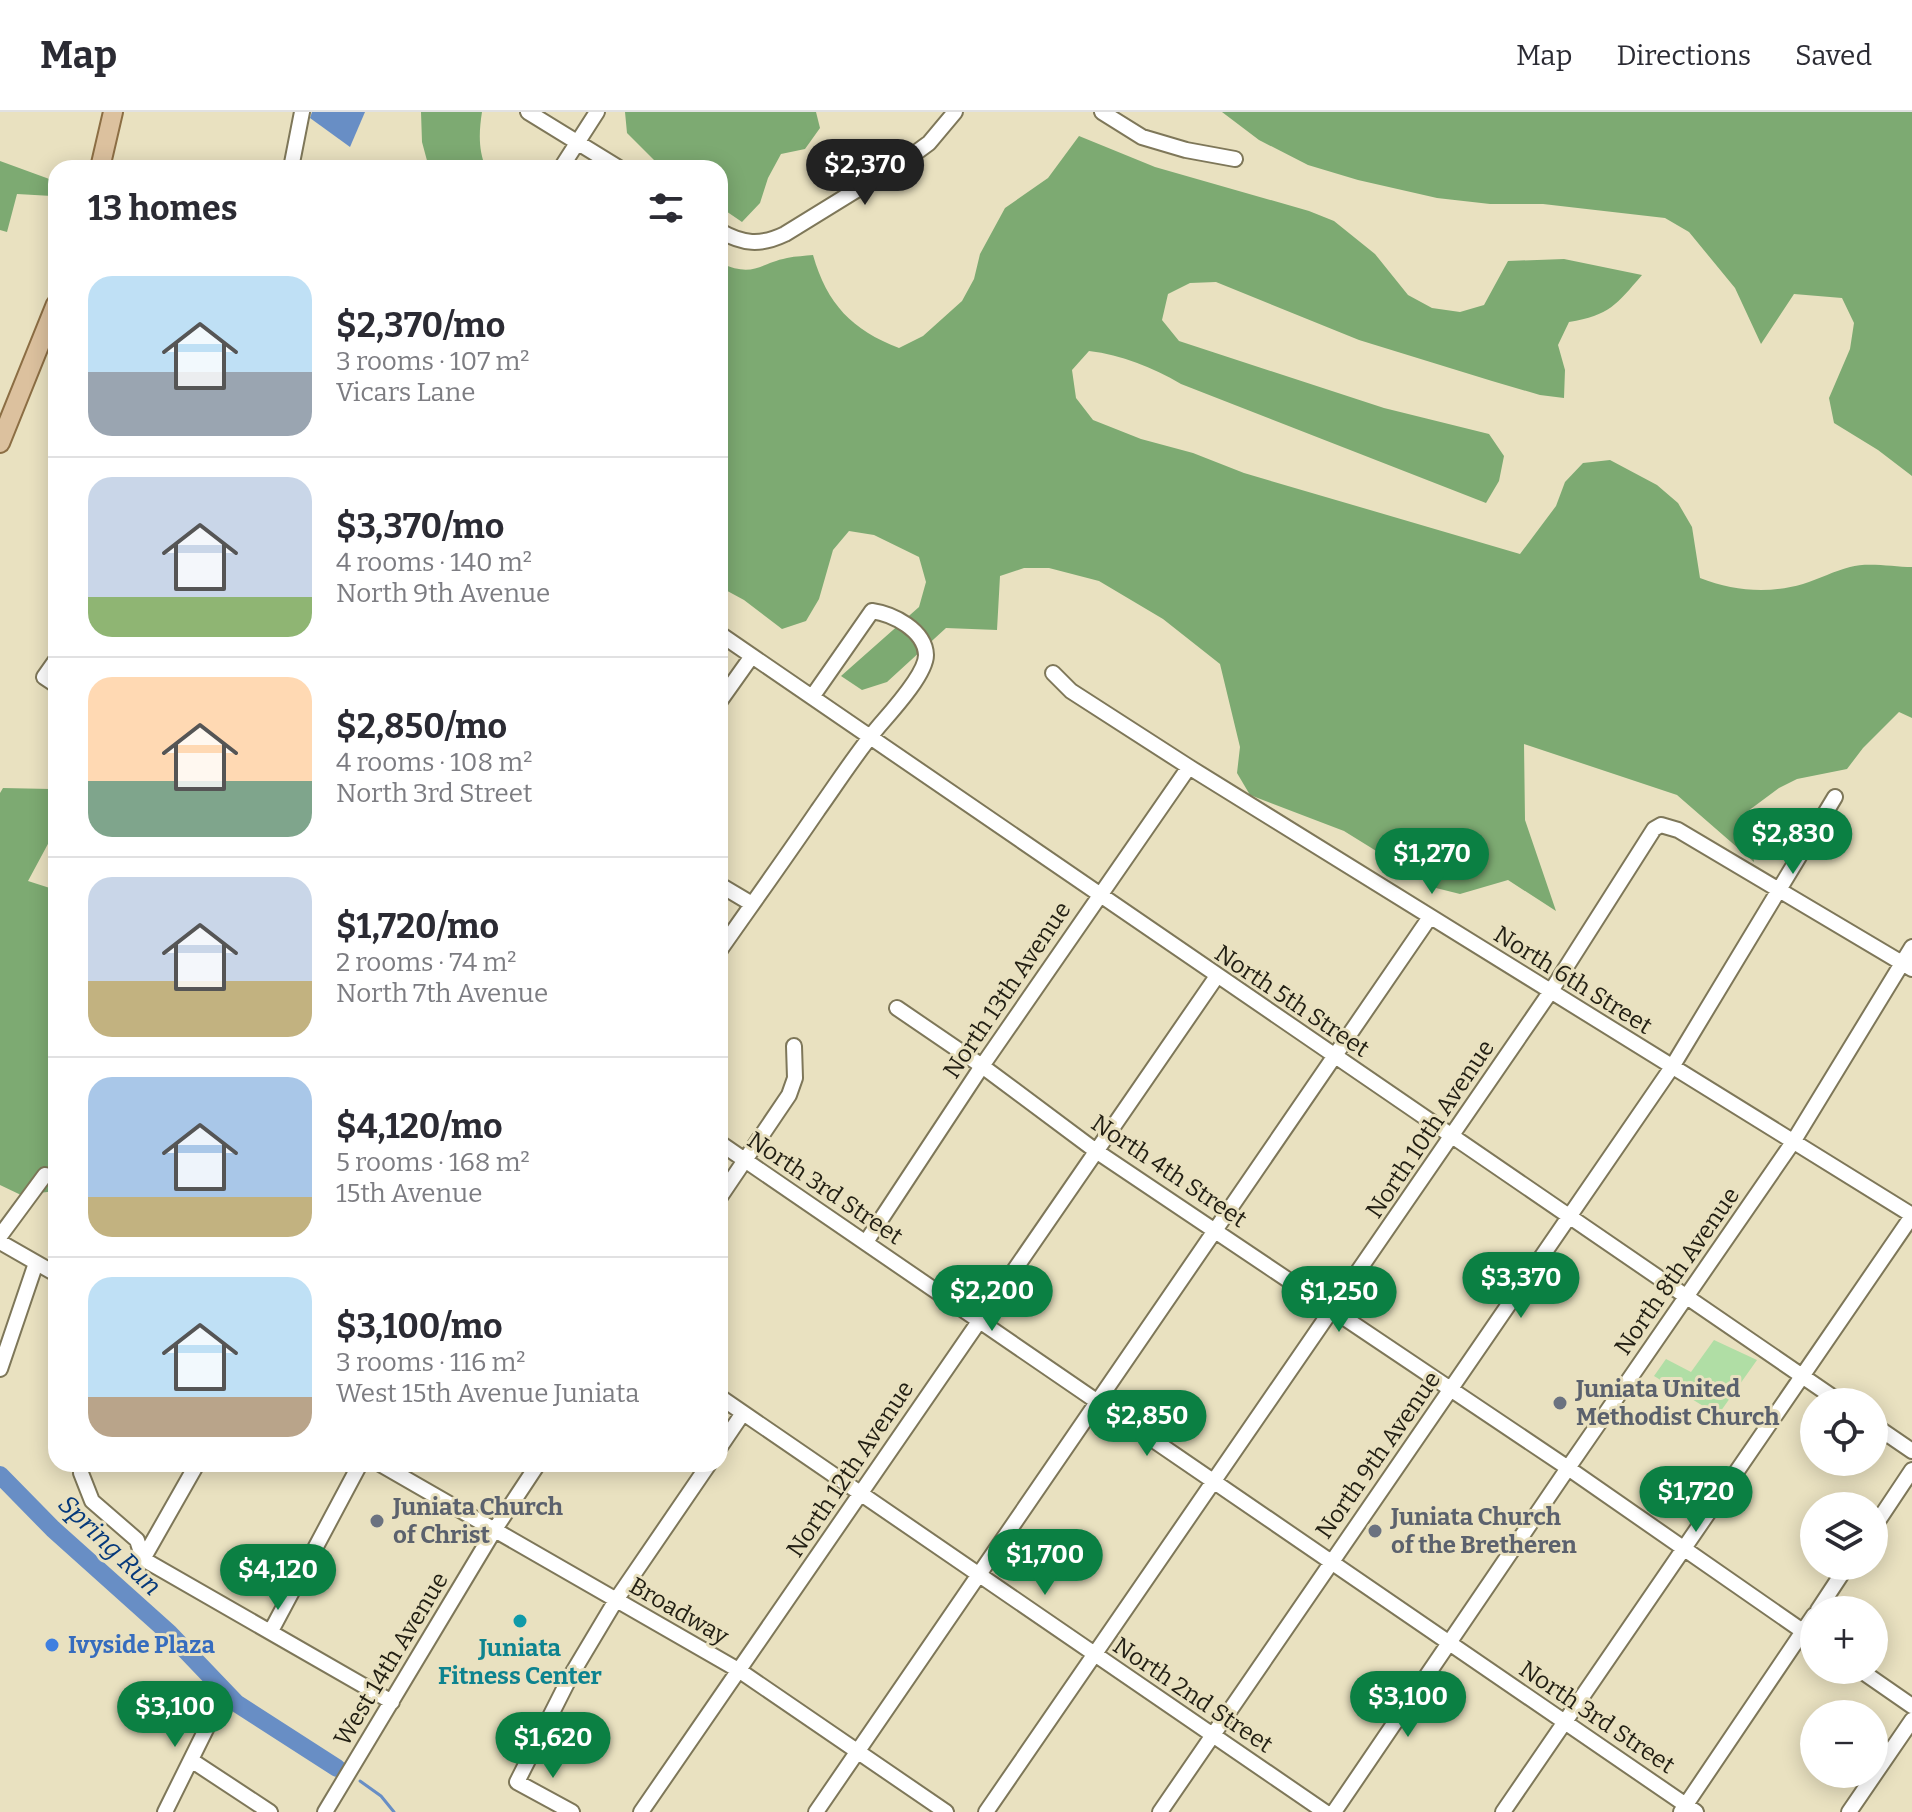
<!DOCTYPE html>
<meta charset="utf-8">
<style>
:root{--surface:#fff;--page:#f7f7f7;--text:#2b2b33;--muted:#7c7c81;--line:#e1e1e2;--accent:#0b8043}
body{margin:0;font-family:Bitter,serif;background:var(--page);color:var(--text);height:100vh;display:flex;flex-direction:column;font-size:30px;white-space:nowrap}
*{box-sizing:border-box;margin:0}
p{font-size:26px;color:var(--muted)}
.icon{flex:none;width:44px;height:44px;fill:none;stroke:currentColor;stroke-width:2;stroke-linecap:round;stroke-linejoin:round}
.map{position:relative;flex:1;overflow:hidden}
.panel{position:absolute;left:48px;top:48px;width:680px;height:1312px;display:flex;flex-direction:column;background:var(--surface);border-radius:24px;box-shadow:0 4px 20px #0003}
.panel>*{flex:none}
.controls{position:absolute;left:1800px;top:1276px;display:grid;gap:16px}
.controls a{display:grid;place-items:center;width:88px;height:88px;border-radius:50%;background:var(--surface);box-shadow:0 4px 20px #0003;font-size:40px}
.price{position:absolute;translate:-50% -68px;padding:0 18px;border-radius:28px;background:var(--accent);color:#fff;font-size:26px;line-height:52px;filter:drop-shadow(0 2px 4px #0008)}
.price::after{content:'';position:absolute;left:50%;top:48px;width:24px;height:18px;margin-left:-12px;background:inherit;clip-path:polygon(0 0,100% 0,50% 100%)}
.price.selected{background:#222;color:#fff}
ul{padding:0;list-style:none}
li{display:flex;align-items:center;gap:24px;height:200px;padding:0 40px}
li+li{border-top:2px solid var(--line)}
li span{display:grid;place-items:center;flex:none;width:224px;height:160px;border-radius:24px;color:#555}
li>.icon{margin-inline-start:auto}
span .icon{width:96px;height:96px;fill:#fffc;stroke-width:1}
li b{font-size:34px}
h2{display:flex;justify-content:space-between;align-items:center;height:96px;padding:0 40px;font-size:34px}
header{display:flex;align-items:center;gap:48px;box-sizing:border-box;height:112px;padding:0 40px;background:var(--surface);border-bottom:2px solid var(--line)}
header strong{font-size:38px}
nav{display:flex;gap:44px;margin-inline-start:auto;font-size:28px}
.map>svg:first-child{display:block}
.green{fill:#b0dea5}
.forest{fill:#7daa72}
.water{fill:#688ec5}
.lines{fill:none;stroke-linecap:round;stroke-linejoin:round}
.stream{stroke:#688ec5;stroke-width:3}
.river{stroke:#688ec5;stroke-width:18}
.minor-casing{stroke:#7e7759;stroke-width:18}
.major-casing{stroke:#8c6e44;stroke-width:22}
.minor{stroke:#fff;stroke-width:14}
.major{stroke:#dcc19e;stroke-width:18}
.worship-dot{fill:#6b7280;stroke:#e9e1c0;stroke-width:3}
.culture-dot{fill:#0f9aa8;stroke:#e9e1c0;stroke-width:3}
.shop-dot{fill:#3f7fe0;stroke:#e9e1c0;stroke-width:3}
.labels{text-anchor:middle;stroke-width:6;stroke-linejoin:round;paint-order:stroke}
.street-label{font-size:24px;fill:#232014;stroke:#e9e1c0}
.worship-label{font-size:24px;font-weight:bold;fill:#5b616d;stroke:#e9e1c0;text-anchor:start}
.shop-label{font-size:24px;font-weight:bold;fill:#366cbe;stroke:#e9e1c0;text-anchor:start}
.culture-label{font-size:24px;font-weight:bold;fill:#0d838f;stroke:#e9e1c0}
.water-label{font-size:26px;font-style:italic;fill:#05397b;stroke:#e9e1c0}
</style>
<header>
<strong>Map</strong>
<nav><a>Map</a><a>Directions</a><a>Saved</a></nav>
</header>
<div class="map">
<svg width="1912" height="1700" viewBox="0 0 1912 1700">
<rect width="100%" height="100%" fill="#e9e1c0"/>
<path class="green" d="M1714 1228 1757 1248 1718 1303 1654 1264 1666 1247 1691 1260Z"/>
<path class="forest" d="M421 0H482C479 19 478 38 486 56H429L422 30Z
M625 0H816L820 16 805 37 781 42 768 66 760 91 742 110 720 95V56H662L627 21Z
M1222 0H1912V364L1878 338 1834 311 1829 286 1850 237 1854 211 1842 186 1794 182 1761 232 1735 176 1689 120 1665 106 1543 92H1490L1437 86 1358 68 1308 53 1259 28Z
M1079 24 1155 55 1309 99 1334 109 1375 142 1408 183 1432 196 1460 200 1484 193 1508 149 1564 147 1642 163C1616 193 1610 203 1569 210L1558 233 1565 258 1564 286 1540 283 1492 269 1359 228 1216 170 1190 171 1168 182 1162 208 1179 229 1384 296 1489 322 1504 344 1499 369 1486 391 1181 272C1152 255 1122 243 1089 239L1072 258 1076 286 1093 308 1141 327 1193 341 1244 361 1520 442 1556 394 1565 370 1583 351 1610 348 1657 373 1678 391 1692 415 1700 466C1734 479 1768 482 1803 472 1819 467 1834 459 1850 455 1868 450 1893 455 1912 455V606L1899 600 1863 636 1847 657 1797 667 1779 676 1748 699 1754 750 1677 683 1524 632 1525 708 1556 799 1508 768 1460 782 1436 776 1344 719 1250 683 1237 661 1240 635 1220 552 1163 507 1099 469 1049 456H1024L1000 464 997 518 946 516 887 570 862 578 841 564 919 495 926 470 919 445 874 423 849 419 833 438 819 487 806 509 782 517 744 488 720 475V151C754 166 758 152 787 146 796 144 805 144 813 143 827 192 852 218 899 236L923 224 962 189 974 167 980 142 1005 96 1048 66Z
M0 49 52 68V84L17 82 7 120 0 118Z
M3 676 51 677 56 683V717L28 769 56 778V1079L21 1083 0 1073V681Z"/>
<path class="water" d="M312 0H365L350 35 310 6Z"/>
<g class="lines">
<path class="stream" d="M360 1669 381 1684 394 1700"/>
<path class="river" d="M0 1363 53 1417 169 1521 236 1591 337 1656"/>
<defs>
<path id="minor" d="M528 0 619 56
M1102 0 1142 25 1186 38 1235 47
M291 56 302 0
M561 56 597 0
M720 119C743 132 760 134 785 122L910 45 929 31 955 0
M720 522 1840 1290
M56 548 44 565 56 573
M1053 561 1071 579 1189 655 1912 1103
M720 589 752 544
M720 773 752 792
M720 838C753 791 786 745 818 698 838 670 857 640 879 614 892 599 926 562 926 543 925 518 893 502 872 499L812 585
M897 896 982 954 1096 1039 1568 1356 1814 1527
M720 1031 1696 1700
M720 1085 789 983 795 966 794 934
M0 1124 45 1063
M0 1130 56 1162
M866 1130 982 954 1189 655
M0 1257 36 1151
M720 1285 1325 1700
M1874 1313 1912 1339
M720 1335 743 1301
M81 1352V1361L92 1389 137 1428 143 1447
M380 1352 740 1559 946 1700
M1874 1415 1912 1358
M143 1447 392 1590
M143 1447 197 1352
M1818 1498 1847 1454
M271 1519 360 1352
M1860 1558 1912 1594
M191 1648 270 1700
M165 1700 219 1591
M325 1700 495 1417 538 1352
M572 1700 517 1670 570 1565 616 1488 709 1352
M641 1700 1217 864
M816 1700 1430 805
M986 1700 1551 879 1654 717 1661 713 1678 718 1912 857
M1160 1700 1672 955 1835 685
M1334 1700 1568 1356 1793 1030 1912 835
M1503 1700 1912 1104
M1681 1700 1814 1503
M1849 1700 1912 1608"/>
<path id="major" d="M100 56 113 0
M0 331 56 192"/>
</defs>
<use href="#minor" class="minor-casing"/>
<use href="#major" class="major-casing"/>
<use href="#minor" class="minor"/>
<use href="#major" class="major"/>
</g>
<g class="worship-dot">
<circle cx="1560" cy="1291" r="8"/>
<circle cx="377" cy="1409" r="8"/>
<circle cx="1375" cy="1419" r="8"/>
</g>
<circle class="culture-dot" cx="520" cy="1509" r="8"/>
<circle class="shop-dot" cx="52" cy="1533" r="8"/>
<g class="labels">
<g class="street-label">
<text transform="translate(1573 868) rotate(32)" y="8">North 6th Street</text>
<text transform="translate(1007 878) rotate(-56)" y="8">North 13th Avenue</text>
<text transform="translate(1292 889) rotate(34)" y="8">North 5th Street</text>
<text transform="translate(1430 1017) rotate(-56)" y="8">North 10th Avenue</text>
<text transform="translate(1169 1059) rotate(34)" y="8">North 4th Street</text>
<text transform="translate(825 1076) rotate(34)" y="8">North 3rd Street</text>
<text transform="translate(1677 1159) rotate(-55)" y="8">North 8th Avenue</text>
<text transform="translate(1378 1343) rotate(-55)" y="8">North 9th Avenue</text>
<text transform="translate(850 1357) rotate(-56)" y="8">North 12th Avenue</text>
<text transform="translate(679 1499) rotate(30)" y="8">Broadway</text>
<text transform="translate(391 1547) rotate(-59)" y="8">West 14th Avenue</text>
<text transform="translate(1193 1583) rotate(34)" y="8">North 2nd Street</text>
<text transform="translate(1597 1605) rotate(34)" y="8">North 3rd Street</text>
</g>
<g class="worship-label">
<text x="1576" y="1285">Juniata United<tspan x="1576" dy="28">Methodist Church</tspan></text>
<text x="393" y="1403">Juniata Church<tspan x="393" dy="28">of Christ</tspan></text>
<text x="1391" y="1413">Juniata Church<tspan x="1391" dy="28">of the Bretheren</tspan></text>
</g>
<g class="shop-label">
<text x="68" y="1541">Ivyside Plaza</text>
</g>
<g class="culture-label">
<text x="520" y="1544">Juniata<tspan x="520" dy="28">Fitness Center</tspan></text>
</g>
<g class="water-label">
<text transform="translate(110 1433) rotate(44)" y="9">Spring Run</text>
</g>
</g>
</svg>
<div class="controls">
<a><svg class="icon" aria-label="locate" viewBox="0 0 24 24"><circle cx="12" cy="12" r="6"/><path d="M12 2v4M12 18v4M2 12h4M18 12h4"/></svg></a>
<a><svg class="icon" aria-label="layers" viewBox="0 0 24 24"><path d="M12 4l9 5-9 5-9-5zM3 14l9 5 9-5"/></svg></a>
<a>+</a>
<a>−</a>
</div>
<b class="price selected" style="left:865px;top:95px">$2,370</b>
<b class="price" style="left:1793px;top:764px">$2,830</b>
<b class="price" style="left:1432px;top:784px">$1,270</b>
<b class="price" style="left:1521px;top:1208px">$3,370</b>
<b class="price" style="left:992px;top:1221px">$2,200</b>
<b class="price" style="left:1339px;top:1222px">$1,250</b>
<b class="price" style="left:1147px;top:1346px">$2,850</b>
<b class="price" style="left:1696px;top:1422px">$1,720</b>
<b class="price" style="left:1045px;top:1485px">$1,700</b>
<b class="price" style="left:278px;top:1500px">$4,120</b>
<b class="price" style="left:1408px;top:1627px">$3,100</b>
<b class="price" style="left:175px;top:1637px">$3,100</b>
<b class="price" style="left:553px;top:1668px">$1,620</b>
<section class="panel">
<h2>13 homes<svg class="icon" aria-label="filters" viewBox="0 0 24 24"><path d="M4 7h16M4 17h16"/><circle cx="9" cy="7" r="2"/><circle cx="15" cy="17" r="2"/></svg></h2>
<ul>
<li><span style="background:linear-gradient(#bfe0f5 60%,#9aa5b1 0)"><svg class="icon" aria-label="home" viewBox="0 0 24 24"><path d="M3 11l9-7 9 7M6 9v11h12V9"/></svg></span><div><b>$2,370/mo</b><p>3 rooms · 107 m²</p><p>Vicars Lane</p></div></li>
<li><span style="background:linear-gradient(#c9d6e8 75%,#8fb573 0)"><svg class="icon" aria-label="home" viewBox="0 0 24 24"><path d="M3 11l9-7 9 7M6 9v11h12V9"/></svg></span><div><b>$3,370/mo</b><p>4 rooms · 140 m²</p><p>North 9th Avenue</p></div></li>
<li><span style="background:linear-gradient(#ffd9b3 65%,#7fa58c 0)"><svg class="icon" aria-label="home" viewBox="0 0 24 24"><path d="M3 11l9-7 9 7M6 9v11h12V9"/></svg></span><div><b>$2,850/mo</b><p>4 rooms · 108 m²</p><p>North 3rd Street</p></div></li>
<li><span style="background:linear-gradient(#c9d6e8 65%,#c2b280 0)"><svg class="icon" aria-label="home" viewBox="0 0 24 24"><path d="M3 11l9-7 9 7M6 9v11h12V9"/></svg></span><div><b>$1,720/mo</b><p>2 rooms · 74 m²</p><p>North 7th Avenue</p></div></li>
<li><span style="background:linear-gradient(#a9c7e8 75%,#c2b280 0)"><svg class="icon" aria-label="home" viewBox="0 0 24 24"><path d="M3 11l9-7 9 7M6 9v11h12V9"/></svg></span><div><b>$4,120/mo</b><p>5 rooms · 168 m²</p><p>15th Avenue</p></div></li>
<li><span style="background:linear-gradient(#bfe0f5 75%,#b9a48a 0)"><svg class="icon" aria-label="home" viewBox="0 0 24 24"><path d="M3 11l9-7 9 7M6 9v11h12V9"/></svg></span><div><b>$3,100/mo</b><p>3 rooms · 116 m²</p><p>West 15th Avenue Juniata</p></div></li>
</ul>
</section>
</div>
